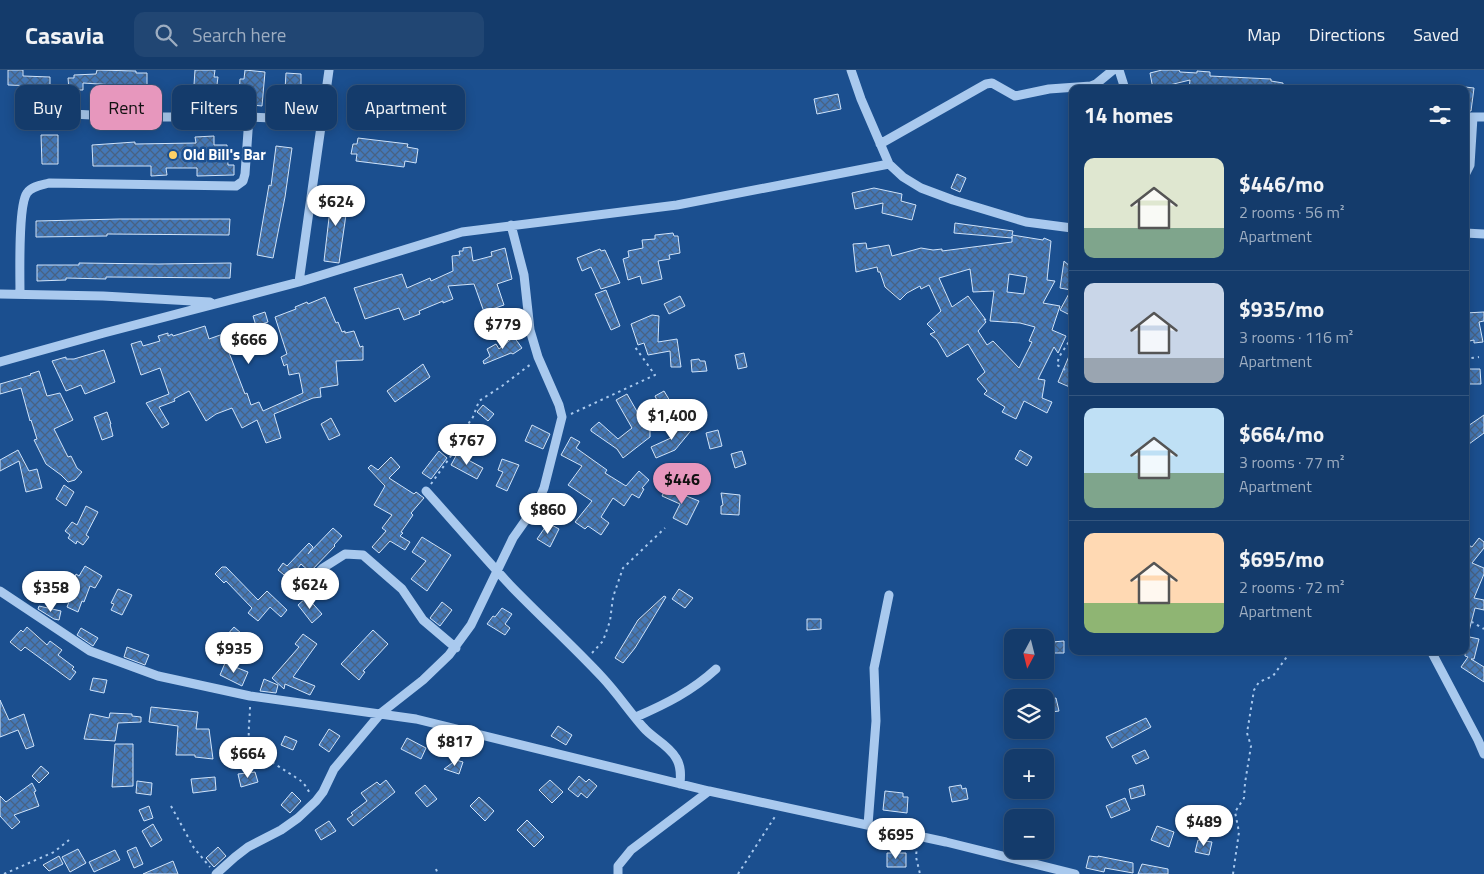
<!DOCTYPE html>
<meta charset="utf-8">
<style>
:root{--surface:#143b6b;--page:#214673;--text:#f1f3f6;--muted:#9dadc1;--line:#33557e;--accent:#e797bd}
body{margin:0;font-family:"Titillium Web",sans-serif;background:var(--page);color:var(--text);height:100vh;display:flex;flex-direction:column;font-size:19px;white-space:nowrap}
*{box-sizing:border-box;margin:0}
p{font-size:16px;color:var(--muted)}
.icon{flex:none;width:28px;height:28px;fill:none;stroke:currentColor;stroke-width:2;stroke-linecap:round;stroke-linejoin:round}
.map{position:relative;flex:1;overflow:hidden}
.side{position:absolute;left:1069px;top:15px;width:400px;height:570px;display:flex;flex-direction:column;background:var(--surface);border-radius:10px;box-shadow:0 2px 12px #0003,0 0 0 1px var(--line)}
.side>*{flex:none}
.guide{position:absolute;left:15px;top:15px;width:475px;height:45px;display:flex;gap:10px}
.needle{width:32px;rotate:187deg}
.controls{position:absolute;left:1004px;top:559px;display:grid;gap:10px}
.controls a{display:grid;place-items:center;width:50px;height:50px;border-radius:10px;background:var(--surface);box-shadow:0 2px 12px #0003,0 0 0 1px var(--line);font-size:25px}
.price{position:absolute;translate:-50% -42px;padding:0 11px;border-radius:18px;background:#fff;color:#222;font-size:16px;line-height:32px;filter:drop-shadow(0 1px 2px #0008)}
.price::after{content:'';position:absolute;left:50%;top:30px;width:15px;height:11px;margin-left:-8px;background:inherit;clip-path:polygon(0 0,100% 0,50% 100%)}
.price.current{background:var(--accent);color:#111}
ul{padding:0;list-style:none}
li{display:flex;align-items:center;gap:15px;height:125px;padding:0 15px}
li+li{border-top:1px solid var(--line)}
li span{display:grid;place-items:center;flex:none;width:140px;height:100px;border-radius:10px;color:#555}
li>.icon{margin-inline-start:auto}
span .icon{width:60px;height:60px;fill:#fffc;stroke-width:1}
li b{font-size:21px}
h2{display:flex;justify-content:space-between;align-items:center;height:60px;padding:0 15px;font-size:21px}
.tag{padding:0 18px;border-radius:10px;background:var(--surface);box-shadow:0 2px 12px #0003,0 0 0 1px var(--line);font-size:18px;line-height:45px}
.tag.current{background:var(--accent);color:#111}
header{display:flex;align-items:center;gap:30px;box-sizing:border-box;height:70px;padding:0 25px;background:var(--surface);border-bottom:1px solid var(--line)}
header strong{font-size:24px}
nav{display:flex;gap:28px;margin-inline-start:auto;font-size:18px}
.search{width:350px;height:45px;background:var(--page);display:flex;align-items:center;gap:12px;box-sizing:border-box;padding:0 18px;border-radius:10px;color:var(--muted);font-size:19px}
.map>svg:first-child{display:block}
.building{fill:url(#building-cross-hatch);stroke:#cfe3fa;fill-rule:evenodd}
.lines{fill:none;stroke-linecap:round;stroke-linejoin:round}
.path{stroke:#a9c9ee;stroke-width:2;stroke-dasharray:2.5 4;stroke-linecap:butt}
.minor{stroke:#a9c9ee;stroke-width:9}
.poi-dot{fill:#ffd166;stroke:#1b4f8f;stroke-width:2}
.labels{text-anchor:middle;stroke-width:5;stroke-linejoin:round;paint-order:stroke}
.poi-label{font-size:15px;font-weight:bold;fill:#fff;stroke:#1b4f8f;text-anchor:start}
</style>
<header>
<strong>Casavia</strong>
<div class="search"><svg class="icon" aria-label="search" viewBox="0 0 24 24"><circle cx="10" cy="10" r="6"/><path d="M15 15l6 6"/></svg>Search here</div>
<nav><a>Map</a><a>Directions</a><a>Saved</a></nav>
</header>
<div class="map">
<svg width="1484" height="804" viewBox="0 0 1484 804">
<defs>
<pattern id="building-cross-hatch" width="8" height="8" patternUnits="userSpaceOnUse" patternTransform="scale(1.25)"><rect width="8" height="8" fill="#4478b7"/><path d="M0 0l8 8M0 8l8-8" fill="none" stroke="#486282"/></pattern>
</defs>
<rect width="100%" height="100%" fill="#1b4f8f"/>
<path class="building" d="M8 0H23V6L50 7V24H36V16L8 15Z
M97 0 136 1V3H147V17L83 13V20H69L68 8H74V5L96 4Z
M195 0H215L214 7H218L216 22 214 21 213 31 193 30Z
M245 0 265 2 262 36 242 34 243 25H239L240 9H244Z
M1162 0H1179L1180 2 1197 3V1L1210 2V6L1271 9V11L1283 13V19H1189L1190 10 1153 19 1150 3Z
M286 3 301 4V17H305L304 32 299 31V37L284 36Z
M1465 17 1474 18 1471 41H1465Z
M838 24 841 39 817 44 814 29Z
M41 65H58V94H42Z
M214 66V75H227L228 95H234V105L197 106V98H166L167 105 151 106V96H93L92 75 135 72V74L196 73 195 67Z
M358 68 408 74 407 77 418 79 416 93 405 91 404 97 356 91 357 84H351L353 74H357Z
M276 76 292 78 285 127 273 188 257 185 269 115 271 116Z
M957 104 966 108 960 122 951 118Z
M874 118 902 124 901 131 916 135 912 150 882 143 883 133 855 139 852 123Z
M332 122 349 124 339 193 324 191Z
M119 149H230L229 165 107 164V166L36 167V151Z
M955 153 1013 161 1012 165 1043 170 1044 168 1051 171 1047 210 1055 211 1043 233 1060 236 1052 260 1066 266 1058 283 1054 277 1038 309 1045 310 1042 328 1052 332 1047 343 1024 331 1016 349 1002 342 1005 337 984 324 987 321 977 309 985 302 968 274 947 287 937 270 930 264 935 262 927 254 941 241 929 215 921 219 920 216 907 223 900 230 885 217 880 202H878L877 197 856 202 853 174 866 173 867 179 889 175 892 186 921 178 933 180 942 179V181L1012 172V166V168L954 163ZM970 199 973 222 994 221 990 251 1020 253 1035 257 1029 271 1032 272 1019 298 993 271 987 275 978 261 986 252 984 249 986 250 968 226 952 237 939 208ZM1009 204 1027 207 1024 224 1007 222Z
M673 163 674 166H678L680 183 669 185 670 189 658 191 662 209 642 214 640 206 628 210 623 189 629 187 628 181 643 178 642 170 655 169V165Z
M471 177 473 191 492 186 491 182 505 178 512 209 497 214 504 235 484 242 474 214 448 216 453 229 443 233V231L419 241 420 244 404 250 399 238 365 249 354 218 402 204 407 218 430 208 431 211 453 201 452 186 460 185 459 181H463V178Z
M600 179 601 181 605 180 620 213 601 219 591 197 582 201 577 188Z
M1064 191 1072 198V246L1060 240 1071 220 1060 218Z
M79 193 158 194 231 193 230 208 106 207V209L66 208V210L37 211V195H79Z
M606 220 620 256 611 260 595 224Z
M680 226 685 236 669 244 664 234Z
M325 227 336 253 338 252 342 262 345 261V263L354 261 360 277 363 276V290L336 291 338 315 320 318 321 327 313 328 274 344 281 368 266 373 257 350 242 358 232 338 216 344 206 351 189 321 174 329 175 331 159 337 169 354 162 358 146 333 169 324 160 298 141 305 131 274 141 271 143 276 160 271 158 266 168 263V266L172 264 173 266 205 256 209 269 237 259 241 276 228 280 245 324 247 323 251 335 259 332 263 341 303 323 299 303 289 305 287 294 284 296 281 287 287 284 275 247 296 239 295 237 307 232 308 234Z
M265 242 268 252 256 256 253 246Z
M1484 242V251L1479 252 1483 272 1474 273V270L1465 272V243Z
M652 245 659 246 658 272 677 269 681 297H671L670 281 648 285 644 273 638 275 631 254Z
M514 267 522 278 513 284 511 283 484 294 483 291 490 286 487 279 496 274 499 279Z
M1072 279V318L1058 312Z
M104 280 115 312 85 324 81 315 66 321 52 291 66 287V289H74Z
M744 283 747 297 738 299 735 285Z
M699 289 700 291H705L707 301 692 302 691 290Z
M423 294 430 307 395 332 387 321Z
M1469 299H1480L1481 314H1469Z
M39 301 47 326 60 323 73 350 54 359 68 387 71 386 77 398 82 402 75 410 68 412 61 405 46 394 34 370 37 369 31 350 30 351 21 318 0 324V314L31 305 30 304Z
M664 321 670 331 660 337 655 326Z
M627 324 647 359H650V367L623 388 617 379 591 361V359L599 352 618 369 632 358 616 330Z
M483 335 494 344 488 351 477 342Z
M107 342 111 354H110L113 366 102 370 94 347Z
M1484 345V363L1465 377V358Z
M331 348 340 365 329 370 321 354Z
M681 354 682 356 685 355 687 360 694 357 675 380 656 388 651 377 673 367 669 359Z
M532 355 550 364 543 379 525 371Z
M718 360 722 376 710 379 706 363Z
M571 367 580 372 576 378 607 400 605 403 626 416 639 401 649 410 642 418 644 419 639 428 632 424 624 436 613 428 601 447 609 453 601 465 588 456 585 459 575 452 592 431 568 415 582 396 561 385Z
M18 380 29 401 37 399 42 418 26 422 19 391 0 401V390Z
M1020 380 1032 387 1027 396 1015 389Z
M439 381 447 388 431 409 422 403Z
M742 381 746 394 735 398 731 384Z
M457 384 483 398 477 409 451 395Z
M391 387 400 397 389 408 414 424 416 422 424 428 411 443 413 445 401 462 403 463 400 466 410 472 405 480 390 471 379 483 372 477 386 461 382 458 392 445 374 435 385 416 368 398 371 395 378 400Z
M502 389 519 395 507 421 496 416 503 402 498 400Z
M64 415 74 422 66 436 56 429Z
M666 418 699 431 687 455 673 448 680 434 662 426Z
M721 423 740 425 739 445 721 444V436L723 435Z
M86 436 98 442 86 465 89 467 83 475 77 471 76 474 68 468 70 465 65 461 72 452 77 455Z
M548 453 559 459 550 477 537 469Z
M333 458 342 466 334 475 335 476 310 502 301 494 289 509 278 500 283 493 287 496 309 473 313 477 308 484Z
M422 467 451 485 427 521 411 509 426 491 412 482Z
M1479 468 1484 472V478L1472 493 1484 498V504L1474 528 1484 530V540L1475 538 1468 565 1465 564V473L1472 477Z
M85 496 102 506 95 518 90 516 84 532 82 531 78 542 67 537 72 524 69 523 76 504 79 506Z
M222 497H226L258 530 267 521 287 540 281 547 270 537 258 551 248 543 252 538 226 511 224 513 215 504Z
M118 519 132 525 122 545 111 540 114 534 111 533Z
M679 519 693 528 685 538 672 529Z
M664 526 666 527 635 578 623 593 615 588 638 550Z
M307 527 322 544 312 553 298 535Z
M442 532 452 540 440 556 430 548Z
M39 536 61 541 59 550 54 549 38 539Z
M502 538 512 544 505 554 510 558 505 565 487 554 493 546 495 547Z
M807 549H821V559L807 560Z
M27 557 47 575 50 571 62 580 58 585 74 597 72 599 76 602 70 610 25 577 21 581 10 572 21 560 23 562Z
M234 557 249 570 247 572 258 581 253 592 228 570 229 568 226 566Z
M81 558 98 568 93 576 77 565Z
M373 560 388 574 363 601 365 602 359 610 341 594Z
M303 564 317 574 293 607 315 616 310 625 285 614 284 619 272 608 299 577 295 574Z
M1465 566 1479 569 1474 589H1471L1484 597V612L1461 597 1468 587 1465 586Z
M1064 571V583H1049V573H1052V572Z
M127 577 149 585 145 595 124 587Z
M225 593 248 602 242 616 220 605Z
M93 608 107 610 104 623 90 620Z
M264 609 278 615 276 623 260 621Z
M1056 628 1059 641 1045 643V630Z
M0 630 9 650 24 644 34 676 26 679 18 660 0 667Z
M151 637 198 642 196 659H209L213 689 195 687V685H176L178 656 149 652Z
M110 643 132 644V646L141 647V652L118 653 115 671 84 669 90 644 109 648Z
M1146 648 1151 657 1112 678 1106 667Z
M558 656 572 665 566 675 551 666Z
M329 659 340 666 329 682 319 675Z
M285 666 297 671 293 680 281 675Z
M407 668 426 678 421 689 401 679Z
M115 674H133V716L112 717Z
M1145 680 1149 688 1136 694 1132 686Z
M456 690 463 692 459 704 444 699Z
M41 696 49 703 39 713 32 706Z
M255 702 258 712 241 717 238 704Z
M579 706 586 712 589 709 597 716 587 728 581 723 578 727 568 719Z
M215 707 216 720 193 723 191 709Z
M386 710 395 722 353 756 347 749 353 745 351 743 367 731 361 723 377 712 380 715Z
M550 710 563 722 552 733 539 720Z
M137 711 152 713 151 725 136 723Z
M32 713 36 721 34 722 39 736 14 745 20 752 12 759 0 746V726L6 732Z
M425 715 437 729 427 737 415 723Z
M961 715 962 719 966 718 968 729 952 732 949 717Z
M1143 715 1145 725 1131 729 1129 719Z
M885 721 903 723V727H908L907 743 883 740Z
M292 722 301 731 290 743 281 735Z
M479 727 494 741 485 751 470 736Z
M1125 728 1130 740 1111 748 1106 736Z
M149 736 153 748 144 751 139 740Z
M527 750 544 767 534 777 517 760Z
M329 751 336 761 321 770 315 760Z
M153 754 162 770 151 777 142 761Z
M1157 756 1174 762 1169 777 1151 770Z
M1198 770 1212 772 1209 785 1195 782Z
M136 777 143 794 134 798 127 781Z
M218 777 226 786 214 797 206 788Z
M78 779 86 793 70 802 62 787Z
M115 780 120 790 94 802 89 792Z
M887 783H906V797H887Z
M59 786 63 794 49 801 43 795Z
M1089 786 1098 787V786L1133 793V803L1105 798 1104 802 1086 798Z
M173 791 178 804H143Z
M1142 794 1168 799V804H1138Z"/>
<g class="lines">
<path class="path" d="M1072 267 1059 287 1057 295 1072 304
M1465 289 1479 287
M571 344 655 305 635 277
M431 414 453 383 462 363 473 347 479 331 502 316 531 294
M1465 550 1472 552 1484 559
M592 583 603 571 610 551 613 527 623 498 665 458
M250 637C250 644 248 663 249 668 252 683 289 702 301 711 305 714 307 719 310 723
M171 736 194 778 210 797
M917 775 916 787 920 804
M436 799 438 804
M4 804 54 782 69 770
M738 804 776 745
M1233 804 1239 762 1235 742 1244 728 1245 713 1251 676 1247 663 1254 620 1259 612 1273 606 1291 581"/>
<path class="minor" d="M851 0 861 29 889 94
M1119 0 1125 19
M34 42 129 47H249L322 50
M1465 47H1484
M880 74 986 14 992 13 1015 26 1049 19 1091 16 1096 14 1113 0
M1465 105 1470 95 1473 47
M1465 163 1484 164
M299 212 329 0
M0 224 103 226 210 232
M20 224C20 206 18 135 27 123 32 116 42 115 49 113L236 116 243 111 245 104 249 47
M0 292 104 263 299 212 462 162 677 135 889 94 903 107 921 118 953 130 1026 152 1072 158
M426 421C454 452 481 484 510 515 540 546 572 575 602 607 617 623 629 641 643 657 653 669 668 674 676 688 681 696 681 704 680 714
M302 519 323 498 345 484 363 485 402 519 423 550 456 578
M0 521 90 581 158 606 250 626 416 649 709 721 946 772 1075 804
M1431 581 1478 670 1484 684
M636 647C666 634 692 621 716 599
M868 755 876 651 874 598 889 525
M216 804 235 787 248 777 281 760 298 748 316 731 323 722 334 699 381 643 423 610 449 585 471 555 513 468 537 434 544 418 562 347 559 335 538 287 530 260 524 205 511 155
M618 804V796L631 780 709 721"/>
</g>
<circle class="poi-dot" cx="173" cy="85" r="5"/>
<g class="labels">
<g class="poi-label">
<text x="183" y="90">Old Bill's Bar</text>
</g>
</g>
</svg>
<div class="controls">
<a><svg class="needle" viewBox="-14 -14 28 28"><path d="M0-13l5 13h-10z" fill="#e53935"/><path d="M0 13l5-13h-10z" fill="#9dadc1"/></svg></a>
<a><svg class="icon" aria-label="layers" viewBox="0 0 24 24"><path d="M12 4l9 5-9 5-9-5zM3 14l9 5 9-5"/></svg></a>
<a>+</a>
<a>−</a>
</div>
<b class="price" style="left:336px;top:157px">$624</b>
<b class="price" style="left:503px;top:280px">$779</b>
<b class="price" style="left:249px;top:295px">$666</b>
<b class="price" style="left:672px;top:371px">$1,400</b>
<b class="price" style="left:467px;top:396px">$767</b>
<b class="price current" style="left:682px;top:435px">$446</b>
<b class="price" style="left:548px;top:465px">$860</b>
<b class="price" style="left:310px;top:540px">$624</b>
<b class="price" style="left:51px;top:543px">$358</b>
<b class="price" style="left:234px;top:604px">$935</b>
<b class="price" style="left:455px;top:697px">$817</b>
<b class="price" style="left:248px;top:709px">$664</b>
<b class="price" style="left:1204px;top:777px">$489</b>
<b class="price" style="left:896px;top:790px">$695</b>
<div class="guide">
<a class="tag">Buy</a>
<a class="tag current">Rent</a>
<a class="tag">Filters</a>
<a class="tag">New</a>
<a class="tag">Apartment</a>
</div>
<section class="side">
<h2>14 homes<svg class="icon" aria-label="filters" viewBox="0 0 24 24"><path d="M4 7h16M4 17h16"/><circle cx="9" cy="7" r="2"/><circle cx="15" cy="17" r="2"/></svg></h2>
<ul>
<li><span style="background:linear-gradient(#dfe7d0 70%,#7fa58c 0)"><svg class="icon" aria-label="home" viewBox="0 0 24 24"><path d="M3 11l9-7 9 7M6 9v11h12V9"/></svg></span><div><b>$446/mo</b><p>2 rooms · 56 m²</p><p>Apartment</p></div></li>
<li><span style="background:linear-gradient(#c9d6e8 75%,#9aa5b1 0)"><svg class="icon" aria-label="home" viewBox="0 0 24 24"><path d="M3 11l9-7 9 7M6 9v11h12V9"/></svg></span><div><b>$935/mo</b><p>3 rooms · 116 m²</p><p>Apartment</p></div></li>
<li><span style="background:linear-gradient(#bfe0f5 65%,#7fa58c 0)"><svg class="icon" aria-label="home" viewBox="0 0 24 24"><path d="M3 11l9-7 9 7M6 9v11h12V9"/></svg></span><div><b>$664/mo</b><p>3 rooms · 77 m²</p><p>Apartment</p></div></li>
<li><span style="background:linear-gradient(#ffd9b3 70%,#8fb573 0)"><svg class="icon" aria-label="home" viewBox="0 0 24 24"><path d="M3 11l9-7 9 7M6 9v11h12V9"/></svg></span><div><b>$695/mo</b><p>2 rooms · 72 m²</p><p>Apartment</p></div></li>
</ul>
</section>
</div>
